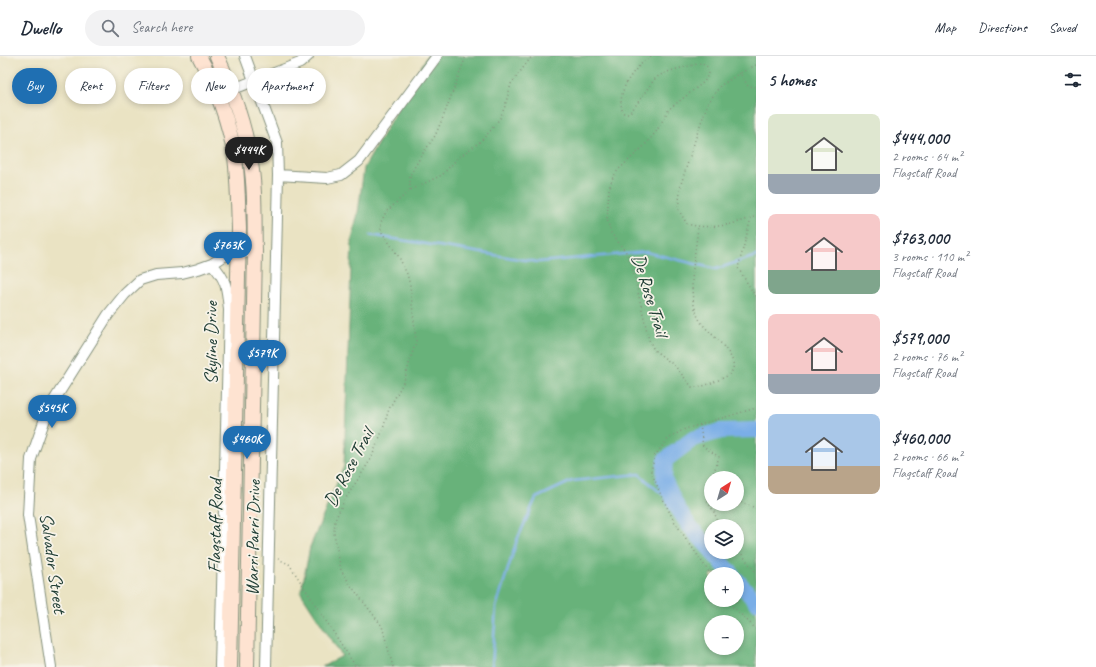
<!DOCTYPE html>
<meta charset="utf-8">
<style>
:root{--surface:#fff;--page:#f2f2f3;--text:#1f2937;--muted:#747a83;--line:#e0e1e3;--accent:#1f6fb2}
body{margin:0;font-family:Caveat,sans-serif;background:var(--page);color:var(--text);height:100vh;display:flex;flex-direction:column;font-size:15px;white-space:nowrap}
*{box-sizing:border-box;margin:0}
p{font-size:13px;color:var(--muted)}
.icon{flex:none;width:22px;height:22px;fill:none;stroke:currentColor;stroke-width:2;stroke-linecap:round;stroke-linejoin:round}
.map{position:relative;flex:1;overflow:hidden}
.sheet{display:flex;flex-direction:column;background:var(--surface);width:340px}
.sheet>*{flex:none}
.guide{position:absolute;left:12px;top:12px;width:380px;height:36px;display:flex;gap:8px}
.needle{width:26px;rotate:37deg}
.fabs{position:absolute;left:704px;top:415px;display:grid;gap:8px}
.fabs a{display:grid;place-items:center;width:40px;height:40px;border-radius:50%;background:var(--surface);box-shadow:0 2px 6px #0003;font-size:20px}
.price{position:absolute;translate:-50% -34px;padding:0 9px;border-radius:14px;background:var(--accent);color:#fff;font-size:13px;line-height:26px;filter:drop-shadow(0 1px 2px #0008)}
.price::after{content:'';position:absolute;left:50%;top:24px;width:12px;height:9px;margin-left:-6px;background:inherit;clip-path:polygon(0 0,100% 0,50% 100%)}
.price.on{background:#222;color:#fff}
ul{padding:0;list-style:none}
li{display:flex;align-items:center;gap:12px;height:100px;padding:0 12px}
li span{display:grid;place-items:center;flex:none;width:112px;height:80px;border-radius:8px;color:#555}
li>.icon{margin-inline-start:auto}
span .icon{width:48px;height:48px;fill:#fffc;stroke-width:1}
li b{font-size:17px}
h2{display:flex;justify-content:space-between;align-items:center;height:48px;padding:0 12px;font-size:17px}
.pill{padding:0 14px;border-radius:18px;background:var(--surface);box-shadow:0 2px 6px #0003;font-size:14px;line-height:36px}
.pill.on{background:var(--accent);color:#fff}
header{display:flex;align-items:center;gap:24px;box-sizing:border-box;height:56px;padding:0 20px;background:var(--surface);border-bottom:1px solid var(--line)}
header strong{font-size:19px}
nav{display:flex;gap:22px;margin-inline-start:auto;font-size:14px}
.search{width:280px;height:36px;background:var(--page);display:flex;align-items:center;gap:10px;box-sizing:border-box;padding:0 14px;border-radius:22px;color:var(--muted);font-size:15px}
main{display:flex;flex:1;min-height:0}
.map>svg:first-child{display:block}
.forest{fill:#68b27a;stroke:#447857;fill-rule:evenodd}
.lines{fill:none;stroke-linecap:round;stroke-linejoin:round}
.stream{stroke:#7aaee7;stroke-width:2.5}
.river{stroke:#7aaee7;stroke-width:16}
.minor-casing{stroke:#84907c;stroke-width:12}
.secondary-casing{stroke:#84907c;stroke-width:16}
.path{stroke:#84907c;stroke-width:1.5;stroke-dasharray:1 3;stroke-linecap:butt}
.minor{stroke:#fff;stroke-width:10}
.secondary{stroke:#fee3d1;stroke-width:14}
.labels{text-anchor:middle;stroke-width:3.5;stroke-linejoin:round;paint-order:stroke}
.street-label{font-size:19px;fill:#1f3d34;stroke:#f7f3e8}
</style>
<header>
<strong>Dwello</strong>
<div class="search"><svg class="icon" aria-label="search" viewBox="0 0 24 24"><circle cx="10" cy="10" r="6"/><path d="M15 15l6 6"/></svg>Search here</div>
<nav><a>Map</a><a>Directions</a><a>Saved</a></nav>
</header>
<main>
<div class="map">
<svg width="756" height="611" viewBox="0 0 756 611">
<rect width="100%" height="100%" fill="#f7f3e8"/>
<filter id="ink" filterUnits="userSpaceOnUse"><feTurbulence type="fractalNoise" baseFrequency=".025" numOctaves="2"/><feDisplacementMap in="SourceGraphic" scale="8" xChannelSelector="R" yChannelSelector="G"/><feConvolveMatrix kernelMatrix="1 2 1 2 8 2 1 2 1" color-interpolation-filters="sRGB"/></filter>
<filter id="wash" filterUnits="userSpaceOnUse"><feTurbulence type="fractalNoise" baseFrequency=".012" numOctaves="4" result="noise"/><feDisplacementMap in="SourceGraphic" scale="16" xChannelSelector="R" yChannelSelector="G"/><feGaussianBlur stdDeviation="0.9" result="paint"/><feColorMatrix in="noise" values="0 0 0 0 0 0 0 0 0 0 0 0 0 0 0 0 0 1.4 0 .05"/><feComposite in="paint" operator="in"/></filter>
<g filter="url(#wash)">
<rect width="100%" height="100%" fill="#eae3c3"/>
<path class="forest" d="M427 0H756V611H322L342 600 301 537 310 491 344 410 352 184 358 157 364 112ZM711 422H737V448H711ZM711 470H737V496H711ZM711 518H737V544H711ZM711 566H737V592H711Z"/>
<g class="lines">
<path class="stream" d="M370 179 538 206 646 196 716 213 756 200
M492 611 496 551 517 484 536 442 572 425 639 418 677 451"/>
<path class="river" d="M711 494 688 468 677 451 664 423 665 404 693 383 721 375 756 374
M712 496 732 518
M737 524 756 546"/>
</g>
</g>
<g filter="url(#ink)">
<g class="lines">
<defs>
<path id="minor" d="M245 0 277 87 278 119 266 611
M218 39 300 7 308 0
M278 119 327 122 341 119 359 105 437 0
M212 208C227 224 227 233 229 254L220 611
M51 611 28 459 31 403 48 354 108 259 125 238 140 224 156 219 182 217 198 213 212 208 224 200 255 195"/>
<path id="secondary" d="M199 0C216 31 229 66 235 101 238 125 238 149 239 172L230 611
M217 0C232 33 244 67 250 102 256 133 254 164 255 195L247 611"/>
</defs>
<use href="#minor" class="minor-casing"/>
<use href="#secondary" class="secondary-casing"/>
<path class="path" d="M651 0C634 12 615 35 623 57H629C639 47 645 35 654 24 663 14 688 11 701 7L708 11 709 17 704 26 669 53 656 76 644 90 618 114 612 123 609 134 607 163 611 177 626 196 632 210 649 284 654 294 675 310 692 331C704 331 712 327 723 322 752 310 712 280 703 269 700 265 697 260 696 255 687 234 696 194 698 171
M756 9 740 17 748 30 756 31
M740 17 720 30 708 47 698 75 681 128 678 153 687 168C710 174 734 169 756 160
M410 134V119L421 100 435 80 444 59 466 0
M751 162 738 212 756 241
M700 369 703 390 719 401 712 422
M709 432 711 427
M711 433 709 432 707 445 713 454 720 470
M737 445 756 452
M737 492 756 517
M278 503 289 508 356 611
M711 519 674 465 661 439 651 415 655 399 669 382 685 373 756 352
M728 544 732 550 756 573
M393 611 382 570 352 531 341 514 334 477 335 464 344 445 371 403 383 373 389 353 404 325 416 285 410 229 407 218 399 201 381 175V166L386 156 410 134 442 119 458 102 481 85 491 74 500 62 505 50 511 28 532 0"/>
<use href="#minor" class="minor"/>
<use href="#secondary" class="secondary"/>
</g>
</g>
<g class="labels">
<g class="street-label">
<text transform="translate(651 239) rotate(73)" y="7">De Rose Trail</text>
<text transform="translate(210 287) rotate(-90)" y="7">Skyline Drive</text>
<text transform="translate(348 411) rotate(-62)" y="7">De Rose Trail</text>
<text transform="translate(214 470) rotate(-89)" y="7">Flagstaff Road</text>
<text transform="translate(252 482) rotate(-89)" y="7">Warri Parri Drive</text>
<text transform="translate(54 507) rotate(82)" y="7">Salvador Street</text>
</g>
</g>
</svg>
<div class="fabs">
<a><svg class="needle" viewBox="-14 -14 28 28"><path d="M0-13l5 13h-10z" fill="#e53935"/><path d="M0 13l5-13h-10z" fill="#747a83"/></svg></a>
<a><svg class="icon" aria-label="layers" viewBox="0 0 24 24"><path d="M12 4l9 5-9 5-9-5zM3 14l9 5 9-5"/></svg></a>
<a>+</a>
<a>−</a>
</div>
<b class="price on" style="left:249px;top:115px">$444K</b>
<b class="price" style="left:228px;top:210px">$763K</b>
<b class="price" style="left:262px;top:318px">$579K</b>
<b class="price" style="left:52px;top:373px">$545K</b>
<b class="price" style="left:247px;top:404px">$460K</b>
<div class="guide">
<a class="pill on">Buy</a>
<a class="pill">Rent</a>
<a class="pill">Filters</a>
<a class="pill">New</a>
<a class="pill">Apartment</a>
</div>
</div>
<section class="sheet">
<h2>5 homes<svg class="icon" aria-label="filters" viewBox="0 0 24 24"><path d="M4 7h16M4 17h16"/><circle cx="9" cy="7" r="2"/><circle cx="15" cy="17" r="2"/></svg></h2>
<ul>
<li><span style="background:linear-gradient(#dfe7d0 75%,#9aa5b1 0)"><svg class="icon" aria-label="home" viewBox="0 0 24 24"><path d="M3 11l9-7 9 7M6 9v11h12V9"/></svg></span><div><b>$444,000</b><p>2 rooms · 64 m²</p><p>Flagstaff Road</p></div></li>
<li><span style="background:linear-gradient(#f6c9c9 70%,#7fa58c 0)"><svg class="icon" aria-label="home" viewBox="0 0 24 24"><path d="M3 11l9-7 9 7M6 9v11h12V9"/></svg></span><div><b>$763,000</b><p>3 rooms · 110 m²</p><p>Flagstaff Road</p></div></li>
<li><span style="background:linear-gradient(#f6c9c9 75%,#9aa5b1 0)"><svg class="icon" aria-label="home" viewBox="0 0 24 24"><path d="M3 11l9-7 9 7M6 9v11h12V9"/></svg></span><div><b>$579,000</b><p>2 rooms · 76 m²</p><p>Flagstaff Road</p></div></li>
<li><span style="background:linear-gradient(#a9c7e8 65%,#b9a48a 0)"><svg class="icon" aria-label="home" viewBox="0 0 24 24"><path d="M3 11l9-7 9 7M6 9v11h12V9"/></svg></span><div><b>$460,000</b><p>2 rooms · 66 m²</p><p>Flagstaff Road</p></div></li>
</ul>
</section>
</main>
